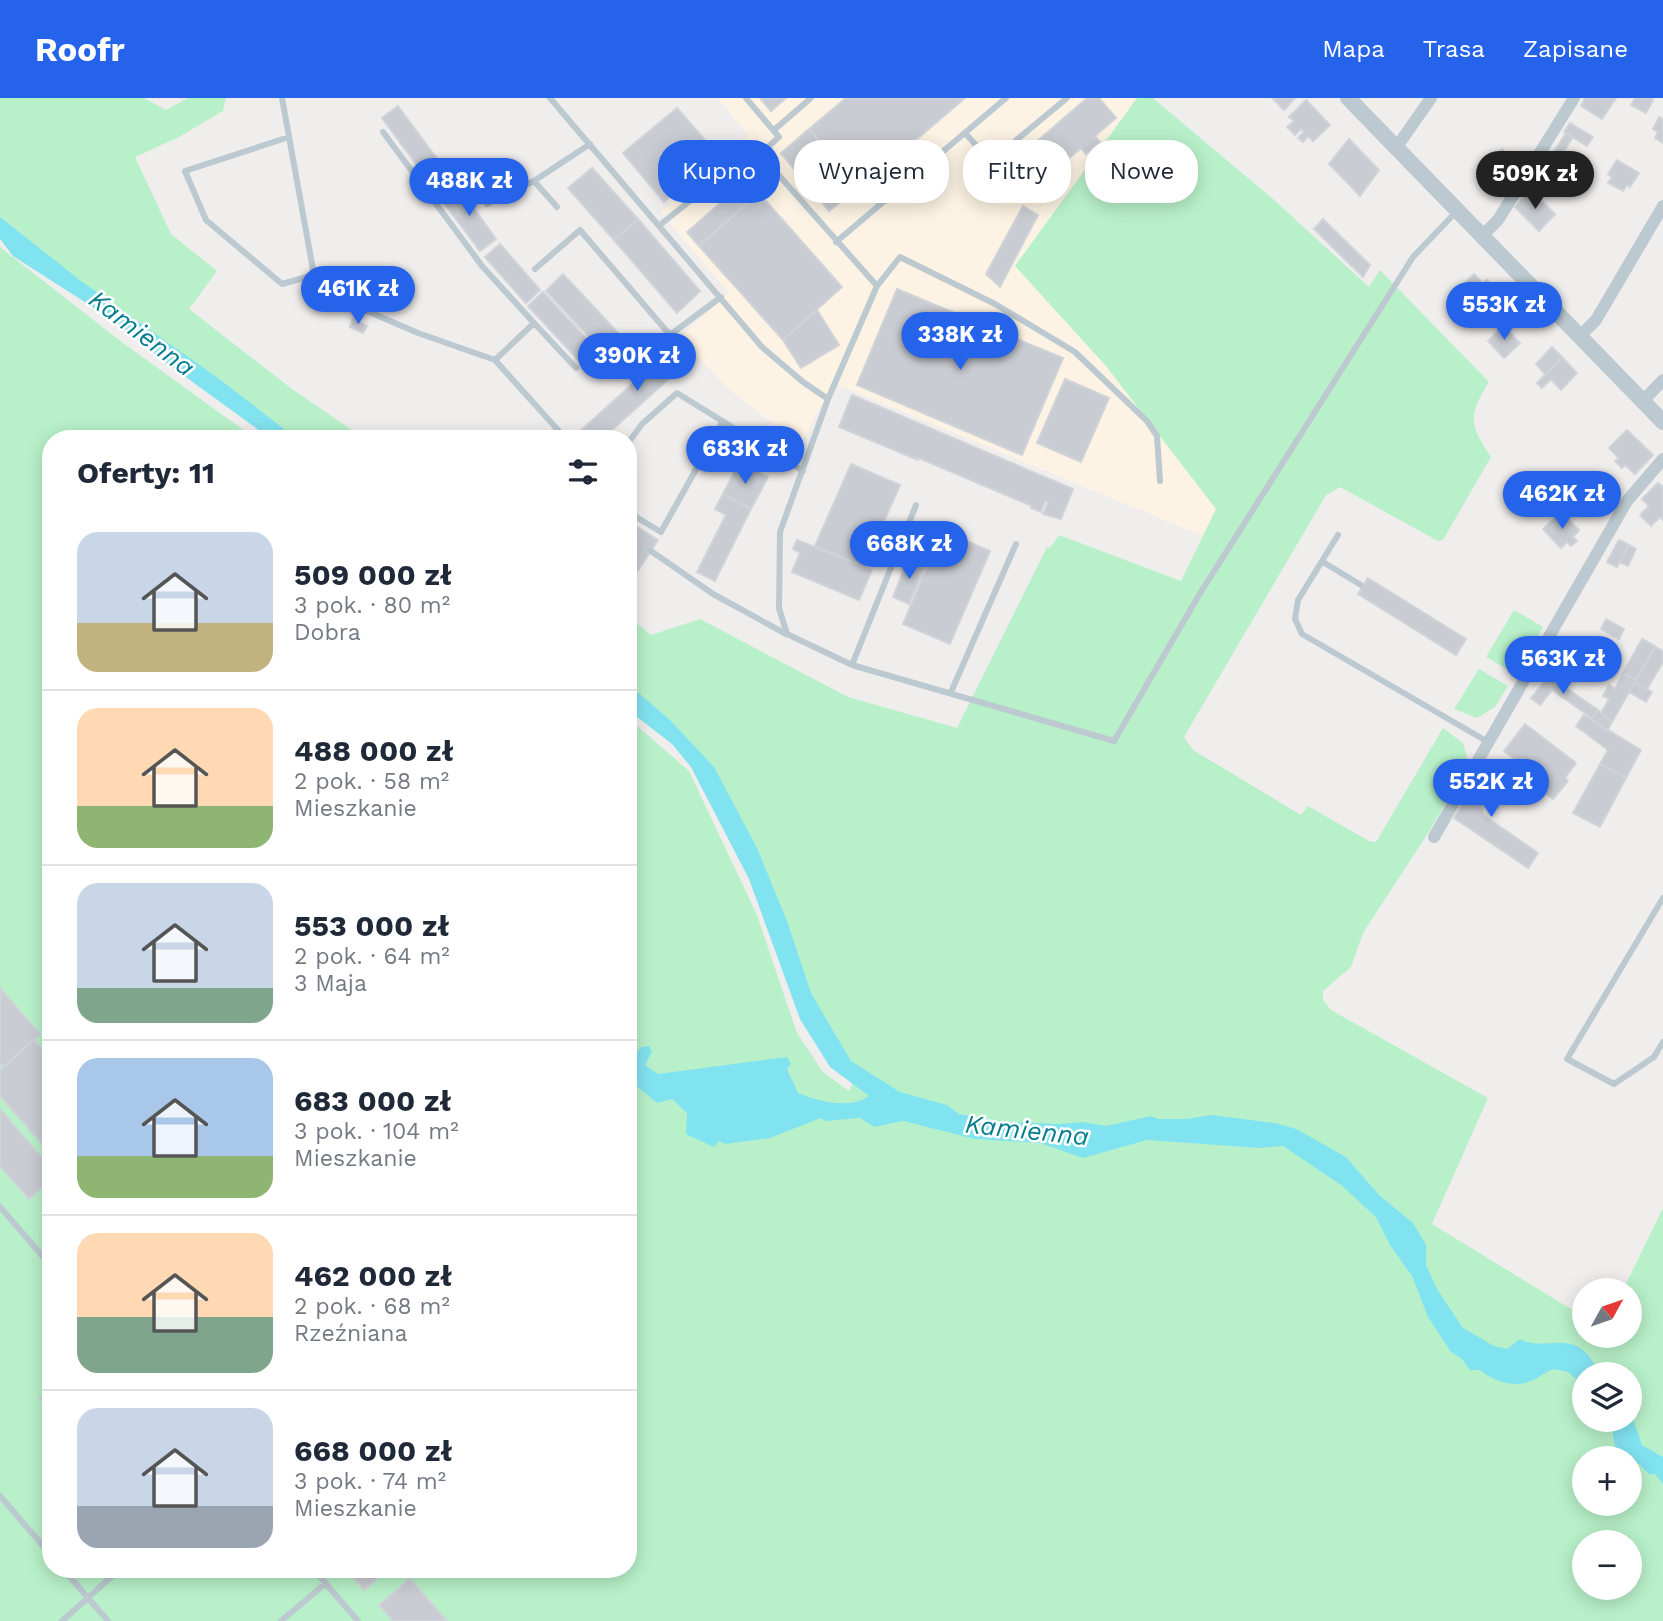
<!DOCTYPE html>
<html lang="pl">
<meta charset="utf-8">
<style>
:root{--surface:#fff;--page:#f6f6f7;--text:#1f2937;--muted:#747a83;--line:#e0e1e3;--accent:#2563eb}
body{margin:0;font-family:"Work Sans",sans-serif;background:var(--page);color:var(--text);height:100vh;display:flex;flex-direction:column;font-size:26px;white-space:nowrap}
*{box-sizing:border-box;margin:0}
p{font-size:23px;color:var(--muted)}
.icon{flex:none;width:38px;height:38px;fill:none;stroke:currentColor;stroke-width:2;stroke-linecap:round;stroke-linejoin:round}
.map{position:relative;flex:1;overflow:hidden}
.side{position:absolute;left:42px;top:332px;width:595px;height:1148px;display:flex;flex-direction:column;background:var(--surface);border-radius:28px;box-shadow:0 4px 18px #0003}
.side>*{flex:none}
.guide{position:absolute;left:658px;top:42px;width:665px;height:63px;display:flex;gap:14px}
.needle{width:46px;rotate:50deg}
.tools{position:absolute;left:1572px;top:1180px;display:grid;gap:14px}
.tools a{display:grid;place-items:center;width:70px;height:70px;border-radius:50%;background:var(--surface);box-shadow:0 4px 18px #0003;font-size:35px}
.price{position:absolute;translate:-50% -60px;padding:0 16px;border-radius:24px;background:var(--accent);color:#fff;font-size:23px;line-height:46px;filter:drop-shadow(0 2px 4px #0008)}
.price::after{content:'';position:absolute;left:50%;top:42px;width:21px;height:16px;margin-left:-10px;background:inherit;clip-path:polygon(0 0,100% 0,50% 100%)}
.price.selected{background:#222;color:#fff}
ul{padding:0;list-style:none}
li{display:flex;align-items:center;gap:21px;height:175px;padding:0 35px}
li+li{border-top:2px solid var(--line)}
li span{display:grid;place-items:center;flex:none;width:196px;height:140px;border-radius:21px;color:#555}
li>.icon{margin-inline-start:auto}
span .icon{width:84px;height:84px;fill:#fffc;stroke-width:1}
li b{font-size:30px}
h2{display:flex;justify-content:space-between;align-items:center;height:84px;padding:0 35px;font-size:30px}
.tag{padding:0 24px;border-radius:28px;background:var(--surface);box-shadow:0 4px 18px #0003;font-size:24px;line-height:63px}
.tag.selected{background:var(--accent);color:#fff}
header{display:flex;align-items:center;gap:42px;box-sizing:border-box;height:98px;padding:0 35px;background:var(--accent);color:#fff}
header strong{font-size:33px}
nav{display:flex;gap:38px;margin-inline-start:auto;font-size:24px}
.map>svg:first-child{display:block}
.commercial{fill:#fdf3e4}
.green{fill:#b8f1c9;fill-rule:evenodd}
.water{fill:#82e3f0}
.building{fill:#c9ccd2;stroke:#d0d4d9;stroke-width:2}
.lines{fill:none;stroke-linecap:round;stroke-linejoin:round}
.service{stroke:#bcc9d0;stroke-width:6}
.minor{stroke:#bcc9d0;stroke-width:12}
.tertiary{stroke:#bcc9d0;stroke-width:16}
.labels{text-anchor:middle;stroke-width:5;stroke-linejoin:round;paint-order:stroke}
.water-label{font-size:26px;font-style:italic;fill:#077e8f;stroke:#fff}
</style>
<header>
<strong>Roofr</strong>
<nav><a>Mapa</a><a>Trasa</a><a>Zapisane</a></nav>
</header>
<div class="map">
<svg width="1663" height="1523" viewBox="0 0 1663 1523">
<rect width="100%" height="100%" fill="#f0eded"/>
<path class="commercial" d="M717 0H1137L1015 168 1106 268 1216 411 1203 438 834 285 800 346 732 294 679 240 729 195 661 114 749 38Z"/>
<path class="green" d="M0 0H144L166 12 188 0H226L223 13 177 40 135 59 171 136 217 173 189 211 292 291 365 341H291L0 125Z
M1137 0H1153L1273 101 1369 189 1380 172 1489 284C1468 317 1469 327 1491 359L1443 442 1438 443 1340 389 1326 397 1184 639 1193 652 1301 717 1308 708 1369 743 1376 744 1443 630 1463 645 1467 659 1466 669 1430 732 1363 835 1351 869 1323 893V902L1331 912 1488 1000 1432 1126 1584 1219V1237H1629V1192H1623L1663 1110V1523H0V149L123 245 256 341H51V1472H628V620L689 673 757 817 797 935 823 974 849 993 857 975 832 949 700 661 628 596V518L651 537 700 521 848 599 957 630 1047 449 1050 450 1059 437 1181 483 1216 411 1106 268 1015 168ZM1584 1276H1629V1321H1584ZM1584 1360H1629V1405H1584ZM1584 1444H1629V1489H1584Z
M1514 512 1543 529 1515 576 1486 559Z
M1479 571 1508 588 1495 609 1477 620 1454 611Z"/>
<path class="water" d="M0 119 81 183 222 283 297 341H271L165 264 119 226 13 158 0 141Z
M628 586 670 622 714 669 757 750 787 823 811 895 851 963 900 994 947 1007 959 1016 1008 1024 1059 1026 1083 1024 1106 1028 1151 1018 1158 1021H1187L1211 1017 1275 1025 1296 1031 1346 1059 1379 1097 1413 1125 1426 1147V1167L1437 1191 1463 1230 1494 1248 1507 1251 1520 1241C1540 1252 1559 1238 1580 1250 1590 1256 1594 1268 1602 1276H1584V1288L1568 1274 1554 1271C1544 1274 1538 1281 1528 1284 1512 1290 1492 1282 1480 1272H1470L1462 1261 1451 1254 1428 1219 1412 1178 1390 1147 1376 1119 1341 1087 1283 1048 1259 1050 1147 1042 1083 1060 1040 1045 975 1041 903 1023 874 1029 860 1020 825 1023 821 1020 770 1040 725 1046 719 1043 714 1049 686 1036 687 1015 672 1001 657 1005 638 989 628 985V967L641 949 649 948 652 953 645 967 658 976 787 959 791 966 787 971 798 995C818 1003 849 1012 869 998L830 969 800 921 749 781 691 669 672 646 628 612Z
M1629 1310 1642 1347 1663 1359V1386L1655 1376H1649L1639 1366 1629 1367V1360H1623L1615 1348 1610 1321H1629Z"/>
<path class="building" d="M760 0H786L771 13Z
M846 0H965L869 82 860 71 850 80 809 31Z
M1087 0H1099L1116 20 1095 38 1100 44 1086 56 1081 50 1018 104 996 79Z
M1272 0H1295L1284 12Z
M1585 0H1616L1602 21 1581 8Z
M1635 0H1650L1653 2 1646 15 1631 7Z
M1306 2 1330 27 1313 43 1308 38 1303 44 1298 40 1304 34 1301 31 1295 37 1287 29 1294 23 1289 19Z
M398 8 455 85 439 97 382 20Z
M677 10 718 57 664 104 623 55Z
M1659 19 1663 21V45L1655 40 1658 34 1653 31Z
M1570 25 1593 39 1587 48 1564 34Z
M809 31 858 89 829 113 781 55Z
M1566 35 1573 39 1561 58 1554 54Z
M1349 41 1379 72 1360 98 1329 66Z
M1502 51 1513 62 1506 69 1511 75 1496 89 1481 73Z
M1554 54 1566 61 1557 76 1544 68Z
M1617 62 1639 75 1630 89 1627 87 1623 93 1608 85 1612 79 1608 76Z
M592 70 638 121 614 142 568 90Z
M747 82 759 95 699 148 687 134Z
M458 88 496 141 480 153 441 101Z
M1531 93 1555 116 1539 133 1515 109Z
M759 95 842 189 783 242 699 148Z
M1023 108 1038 117 1000 189 986 176Z
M638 121 700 193 677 215 614 142Z
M1323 121 1370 167 1363 179 1314 131Z
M500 146 540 192 526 205 485 159Z
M563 176 635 253 618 270 546 193Z
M1474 176 1483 186 1487 182 1501 197 1488 209 1462 188Z
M897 191 1063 260 1022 357 857 287Z
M543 194 600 255 585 269 528 208Z
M817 212 839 247 801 270 783 242Z
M353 221 367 228 363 235 350 229Z
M1503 228 1520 245 1504 260 1488 243Z
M679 244 693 259 602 341H585L579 334Z
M1552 249 1562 259 1545 276 1536 266Z
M1562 259 1577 275 1561 292 1551 281 1542 290 1537 285Z
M1065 281 1109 300 1081 364 1037 345Z
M852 297 1073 391 1061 421 1043 416 1048 404 1045 403 1041 414 1031 410 1032 408 919 360 918 362 839 329Z
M1627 332 1653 357 1635 376 1625 367 1622 370 1615 363 1619 360 1609 350Z
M739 365 768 379 751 411 723 396Z
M851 366 900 387 864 469 815 448Z
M1543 382 1557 396 1550 403 1535 389Z
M1658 385 1663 389V422L1660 419 1651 428 1640 417 1649 408 1642 401Z
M1573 394 1590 412 1582 419 1565 402Z
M723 396 751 411 715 483 697 474 726 417 715 411Z
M1561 414 1579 432 1573 439 1577 443 1571 448 1567 444 1561 450 1543 431Z
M628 423 658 442 630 485 628 484Z
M943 433 990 453 950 546 903 526 922 481 920 480 924 476Z
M797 442 872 472 859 502 792 474 800 455 793 451Z
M1619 442 1629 447 1617 469 1607 464Z
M1629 447 1636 451 1628 468 1620 464Z
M908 461 925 468 909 506 893 499Z
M1368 480 1466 541 1456 557 1358 496Z
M1606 521 1624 531 1619 541 1601 531Z
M1642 541 1655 548 1636 582 1623 575Z
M1655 549 1663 553V564L1647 591 1635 584Z
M1623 575 1636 582 1612 624 1601 615 1609 601 1603 598 1609 587 1615 591Z
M1549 578 1598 612 1592 620 1552 592 1540 607 1531 600Z
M1635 584 1652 594 1646 604 1629 594Z
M1598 612 1612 624 1607 633 1591 621Z
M1584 617 1641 652 1626 680 1600 666 1608 652 1576 628Z
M1525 626 1576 665 1565 680 1568 683 1553 701 1533 686 1535 684 1518 670 1521 666 1504 653Z
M1487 665 1502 674 1481 708 1483 717 1538 755 1528 770 1454 720Z
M1600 666 1626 680 1600 729 1573 715Z
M0 890 40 936 3 969 0 965Z
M34 942 51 960V1056L0 998V972Z
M0 1011 51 1070V1081L29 1101 0 1068Z
M51 1291V1314L40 1301Z
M347 1472H387L364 1492Z
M410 1481 447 1523H393L379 1507Z"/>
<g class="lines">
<path class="service" d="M282 0 314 177 353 207 418 235 495 262
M550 0 762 249 803 284 828 301 877 188 760 56 743 61 661 126
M746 0 779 39 760 56
M774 32 811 0
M383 34 482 168 534 225
M965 35 984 56 996 59 1067 0
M289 39 185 73 206 122 282 186 314 177
M487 106 534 83
M557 109 534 83 590 46
M836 144 1006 0
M535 171 580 132 670 237 721 199
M877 188 900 159 995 206 1075 254 1147 323 1157 338 1160 383
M628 275 670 237
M828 301 780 434 779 510 787 536 852 567 1114 643 1199 497 1413 159 1456 114
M566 341 495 262 534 225 576 270
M628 345 642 326 677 295 803 373
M628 414 661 434 723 323
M1338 437 1298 502 1295 521 1302 536 1488 644
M651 453 713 496 786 536
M1323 464 1361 487
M852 567 916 407
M951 594 1016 446
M1663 800 1567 961 1614 986 1654 959 1663 944
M0 1109 51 1168
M0 1398 51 1457
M64 1472 108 1523
M314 1472 358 1523
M62 1523 119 1472
M281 1523 326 1485"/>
<path class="minor" d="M1396 50 1431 0
M1482 138 1498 122 1574 0
M1580 238 1596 222 1663 108
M1643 303 1663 282
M1434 739 1627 403 1663 361"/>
<path class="tertiary" d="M1348 0 1663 324"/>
</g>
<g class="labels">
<g class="water-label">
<text transform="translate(142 235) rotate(37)" y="9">Kamienna</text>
<text transform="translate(1027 1032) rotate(6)" y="9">Kamienna</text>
</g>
</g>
</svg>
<div class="tools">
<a><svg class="needle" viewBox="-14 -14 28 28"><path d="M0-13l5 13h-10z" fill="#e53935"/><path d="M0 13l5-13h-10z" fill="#747a83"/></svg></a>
<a><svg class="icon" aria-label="layers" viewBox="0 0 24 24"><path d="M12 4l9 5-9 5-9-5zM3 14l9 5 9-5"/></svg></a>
<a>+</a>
<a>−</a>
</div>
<b class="price selected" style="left:1535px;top:113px">509K zł</b>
<b class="price" style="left:469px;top:120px">488K zł</b>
<b class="price" style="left:358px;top:228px">461K zł</b>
<b class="price" style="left:1504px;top:244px">553K zł</b>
<b class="price" style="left:960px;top:274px">338K zł</b>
<b class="price" style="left:637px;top:295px">390K zł</b>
<b class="price" style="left:745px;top:388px">683K zł</b>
<b class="price" style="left:1562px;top:433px">462K zł</b>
<b class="price" style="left:909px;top:483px">668K zł</b>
<b class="price" style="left:1563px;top:598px">563K zł</b>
<b class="price" style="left:1491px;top:721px">552K zł</b>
<div class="guide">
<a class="tag selected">Kupno</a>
<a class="tag">Wynajem</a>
<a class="tag">Filtry</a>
<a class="tag">Nowe</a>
</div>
<section class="side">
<h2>Oferty: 11<svg class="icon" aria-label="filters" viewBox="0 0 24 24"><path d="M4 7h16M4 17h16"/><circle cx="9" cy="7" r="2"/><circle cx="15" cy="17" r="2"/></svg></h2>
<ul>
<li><span style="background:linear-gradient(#c9d6e8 65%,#c2b280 0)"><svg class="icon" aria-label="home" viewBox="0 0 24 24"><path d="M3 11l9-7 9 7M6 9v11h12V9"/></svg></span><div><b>509 000 zł</b><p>3 pok. · 80 m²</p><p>Dobra</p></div></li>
<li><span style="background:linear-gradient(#ffd9b3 70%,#8fb573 0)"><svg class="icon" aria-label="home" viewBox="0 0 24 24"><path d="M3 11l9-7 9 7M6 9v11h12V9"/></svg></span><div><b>488 000 zł</b><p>2 pok. · 58 m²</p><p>Mieszkanie</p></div></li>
<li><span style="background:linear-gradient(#c9d6e8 75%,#7fa58c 0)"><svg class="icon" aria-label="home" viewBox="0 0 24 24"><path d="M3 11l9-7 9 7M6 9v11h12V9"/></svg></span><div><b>553 000 zł</b><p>2 pok. · 64 m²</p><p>3 Maja</p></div></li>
<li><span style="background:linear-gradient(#a9c7e8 70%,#8fb573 0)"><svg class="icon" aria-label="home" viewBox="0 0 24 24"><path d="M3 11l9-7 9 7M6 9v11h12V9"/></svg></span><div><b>683 000 zł</b><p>3 pok. · 104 m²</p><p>Mieszkanie</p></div></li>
<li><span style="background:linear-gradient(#ffd9b3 60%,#7fa58c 0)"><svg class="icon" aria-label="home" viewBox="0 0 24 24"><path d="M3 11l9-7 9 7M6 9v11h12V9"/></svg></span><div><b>462 000 zł</b><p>2 pok. · 68 m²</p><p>Rzeźniana</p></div></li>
<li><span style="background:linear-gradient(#c9d6e8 70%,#9aa5b1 0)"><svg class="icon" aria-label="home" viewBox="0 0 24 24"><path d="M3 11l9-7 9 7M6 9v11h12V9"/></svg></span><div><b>668 000 zł</b><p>3 pok. · 74 m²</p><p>Mieszkanie</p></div></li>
</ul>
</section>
</div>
